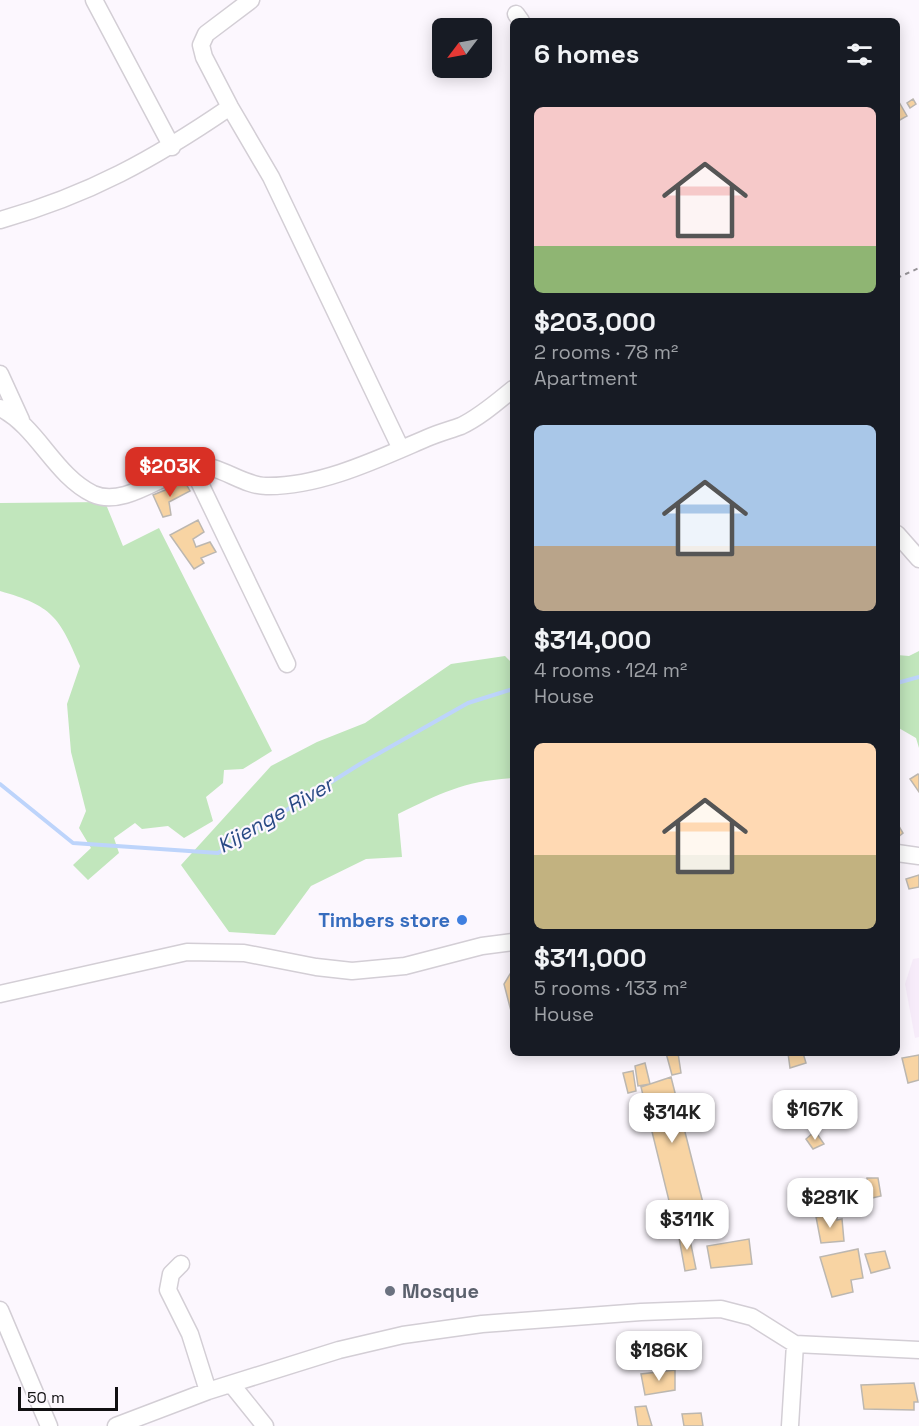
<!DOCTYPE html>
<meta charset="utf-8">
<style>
:root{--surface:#171b24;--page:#20242c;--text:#f1f3f6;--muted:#9ea1a6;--accent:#d93025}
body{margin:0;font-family:"Space Grotesk",sans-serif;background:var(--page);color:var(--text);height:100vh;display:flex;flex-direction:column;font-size:22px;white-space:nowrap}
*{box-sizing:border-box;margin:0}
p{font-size:20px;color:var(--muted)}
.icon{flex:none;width:33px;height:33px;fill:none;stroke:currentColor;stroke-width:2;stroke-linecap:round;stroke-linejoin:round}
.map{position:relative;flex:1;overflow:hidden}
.drawer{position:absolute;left:510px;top:18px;width:390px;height:1038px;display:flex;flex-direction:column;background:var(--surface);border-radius:9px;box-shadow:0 3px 15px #0003}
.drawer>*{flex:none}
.needle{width:39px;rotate:238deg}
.tools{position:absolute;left:432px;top:18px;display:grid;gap:12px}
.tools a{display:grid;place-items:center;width:60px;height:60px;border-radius:9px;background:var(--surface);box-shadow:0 3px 15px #0003;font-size:30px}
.scale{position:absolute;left:18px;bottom:15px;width:100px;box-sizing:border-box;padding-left:6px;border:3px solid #111012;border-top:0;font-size:16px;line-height:21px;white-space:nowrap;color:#111012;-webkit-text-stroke:4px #fcf7fe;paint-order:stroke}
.price{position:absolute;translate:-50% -51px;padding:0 14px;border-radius:12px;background:#fff;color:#222;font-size:20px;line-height:39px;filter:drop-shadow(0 2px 3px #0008)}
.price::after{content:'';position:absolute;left:50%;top:36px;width:18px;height:14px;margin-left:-9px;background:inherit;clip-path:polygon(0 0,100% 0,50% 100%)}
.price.current{background:var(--accent);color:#fff}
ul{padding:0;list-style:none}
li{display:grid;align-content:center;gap:12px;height:318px;padding:0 24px}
li span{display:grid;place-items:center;height:186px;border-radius:9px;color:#555}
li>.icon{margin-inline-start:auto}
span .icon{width:108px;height:108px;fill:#fffc;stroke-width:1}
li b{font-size:26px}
h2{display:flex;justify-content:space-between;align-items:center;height:72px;padding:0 24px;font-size:26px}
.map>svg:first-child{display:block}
.built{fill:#f7ecfa}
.green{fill:#c1e6bc}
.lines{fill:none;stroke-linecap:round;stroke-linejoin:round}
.stream{stroke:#bdd4fb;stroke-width:4}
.building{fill:#f8d4a3;stroke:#bcb7b0;stroke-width:1.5}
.minor-casing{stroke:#d3ced5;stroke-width:19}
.path{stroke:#969398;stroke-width:2;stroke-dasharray:4.5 4.5;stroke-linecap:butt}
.minor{stroke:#fff;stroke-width:16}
.shop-dot{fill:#3f7fe0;stroke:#fcf7fe;stroke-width:2}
.worship-dot{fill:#6b7280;stroke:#fcf7fe;stroke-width:2}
.labels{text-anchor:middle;stroke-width:4.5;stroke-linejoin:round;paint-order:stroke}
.shop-label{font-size:20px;font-weight:bold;fill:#366cbe;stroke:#fcf7fe;text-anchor:end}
.worship-label{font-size:20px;font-weight:bold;fill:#5b616d;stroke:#fcf7fe;text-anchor:start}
.water-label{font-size:21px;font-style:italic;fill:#294a85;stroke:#fcf7fe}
</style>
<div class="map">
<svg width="919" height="1426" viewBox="0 0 919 1426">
<rect width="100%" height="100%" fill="#fcf7fe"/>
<path class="built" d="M919 958V1037L915 1038 905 984 913 959Z"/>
<path class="green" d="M105 502 123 546 159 528 272 751 243 769 224 770 223 783 206 797 213 821 184 838 168 826 142 829 135 823 114 838 119 853 88 880 73 865 91 848 79 828 86 811 71 752 67 704 80 666C59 616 52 606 0 591V503Z
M919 651V748L916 738 897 727V655L909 656Z
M505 656 513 664V778C464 781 441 793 398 814L402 857 366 859 311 886 275 935 229 932 181 865 271 766 317 742 365 723 451 664Z"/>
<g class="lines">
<path class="stream" d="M897 683 919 677
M0 784 73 843 218 853 360 764 468 703 513 689"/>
</g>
<path class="building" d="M913 99 916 104 910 108 907 103Z
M899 102 907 116 898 121 897 125Z
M185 482 190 491 169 502 171 515 163 517 153 495Z
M198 520 204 532 193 539 196 547 210 542 216 552 201 558 204 563 194 569 170 535Z
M918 774 919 775V792L910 779Z
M897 823 903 833 897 838Z
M919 875V887L909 889 906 879Z
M513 969V1010L511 1011 504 984Z
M666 1053H678L681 1073 672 1075Z
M788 1053H803L806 1063 790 1068Z
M919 1055V1080L908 1083 902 1058Z
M645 1063 650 1084 638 1086 635 1066Z
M633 1071 636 1091 628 1093 623 1073Z
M671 1077 703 1203 671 1209 641 1087Z
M815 1131 824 1144 813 1149 806 1139Z
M867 1178H878L881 1196 855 1202 850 1185 867 1181Z
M694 1207 698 1225 678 1228 675 1211Z
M837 1214V1220L842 1219 844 1241 821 1243 816 1217Z
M688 1230 696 1269 685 1271 678 1232Z
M749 1239 752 1264 711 1268 707 1246Z
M858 1249 863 1278 851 1280 853 1292 832 1297 820 1257Z
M885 1251 890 1268 871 1273 865 1254Z
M675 1370V1390L645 1395 641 1374Z
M914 1383 918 1402H914V1410L864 1409 861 1385Z
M646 1406 652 1426H638L635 1407Z
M701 1413 703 1426H684L682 1414Z"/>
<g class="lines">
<defs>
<path id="minor" d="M94 0 172 147
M251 0 206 34 201 45 204 57 230 107 271 177 401 449
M516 14 521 21
M0 220C89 195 154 159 230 107
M0 374 21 420
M0 408C38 427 54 475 93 494 124 508 162 474 192 467 217 461 241 486 266 486 320 487 378 459 427 438 438 433 450 430 461 426 480 417 497 402 513 389
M192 467 287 664
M897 534 919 559
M897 853 919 856
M0 994 187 952 244 953 316 967 352 971 405 966 482 946 513 942
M181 1264 171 1274 168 1290 190 1334 208 1391
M0 1310 49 1426
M232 1385 265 1426
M116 1426 208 1391 339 1350 403 1335 482 1324 641 1312 721 1309 752 1317 795 1344 919 1350
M790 1426 795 1344"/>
</defs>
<use href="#minor" class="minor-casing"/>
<path class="path" d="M897 278 919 268"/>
<use href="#minor" class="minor"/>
</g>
<circle class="shop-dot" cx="462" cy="920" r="6"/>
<circle class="worship-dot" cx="390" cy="1291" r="6"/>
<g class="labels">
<g class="shop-label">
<text x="450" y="927">Timbers store</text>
</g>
<g class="worship-label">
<text x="402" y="1298">Mosque</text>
</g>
<g class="water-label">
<text transform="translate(275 815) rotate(-30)" y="7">Kijenge River</text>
</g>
</g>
</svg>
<div class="tools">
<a><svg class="needle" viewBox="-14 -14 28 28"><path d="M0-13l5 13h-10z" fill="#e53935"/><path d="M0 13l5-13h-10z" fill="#9ea1a6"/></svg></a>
</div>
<div class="scale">50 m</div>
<b class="price current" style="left:170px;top:498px">$203K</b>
<b class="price" style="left:815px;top:1141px">$167K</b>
<b class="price" style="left:672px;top:1144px">$314K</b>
<b class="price" style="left:830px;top:1229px">$281K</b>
<b class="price" style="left:687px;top:1251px">$311K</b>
<b class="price" style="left:659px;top:1382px">$186K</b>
<section class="drawer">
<h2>6 homes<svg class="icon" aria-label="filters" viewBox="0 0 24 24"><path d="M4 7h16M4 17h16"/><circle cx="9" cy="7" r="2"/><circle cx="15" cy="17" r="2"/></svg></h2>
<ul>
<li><span style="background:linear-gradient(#f6c9c9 75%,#8fb573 0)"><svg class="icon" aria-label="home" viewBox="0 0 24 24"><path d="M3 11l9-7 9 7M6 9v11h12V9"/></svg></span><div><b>$203,000</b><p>2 rooms · 78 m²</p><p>Apartment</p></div></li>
<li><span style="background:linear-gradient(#a9c7e8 65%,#b9a48a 0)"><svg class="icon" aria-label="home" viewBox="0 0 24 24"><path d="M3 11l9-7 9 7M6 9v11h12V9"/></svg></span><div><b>$314,000</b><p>4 rooms · 124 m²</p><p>House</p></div></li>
<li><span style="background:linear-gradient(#ffd9b3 60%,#c2b280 0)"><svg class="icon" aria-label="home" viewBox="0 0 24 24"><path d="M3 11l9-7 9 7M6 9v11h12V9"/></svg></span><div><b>$311,000</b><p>5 rooms · 133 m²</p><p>House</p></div></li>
</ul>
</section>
</div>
